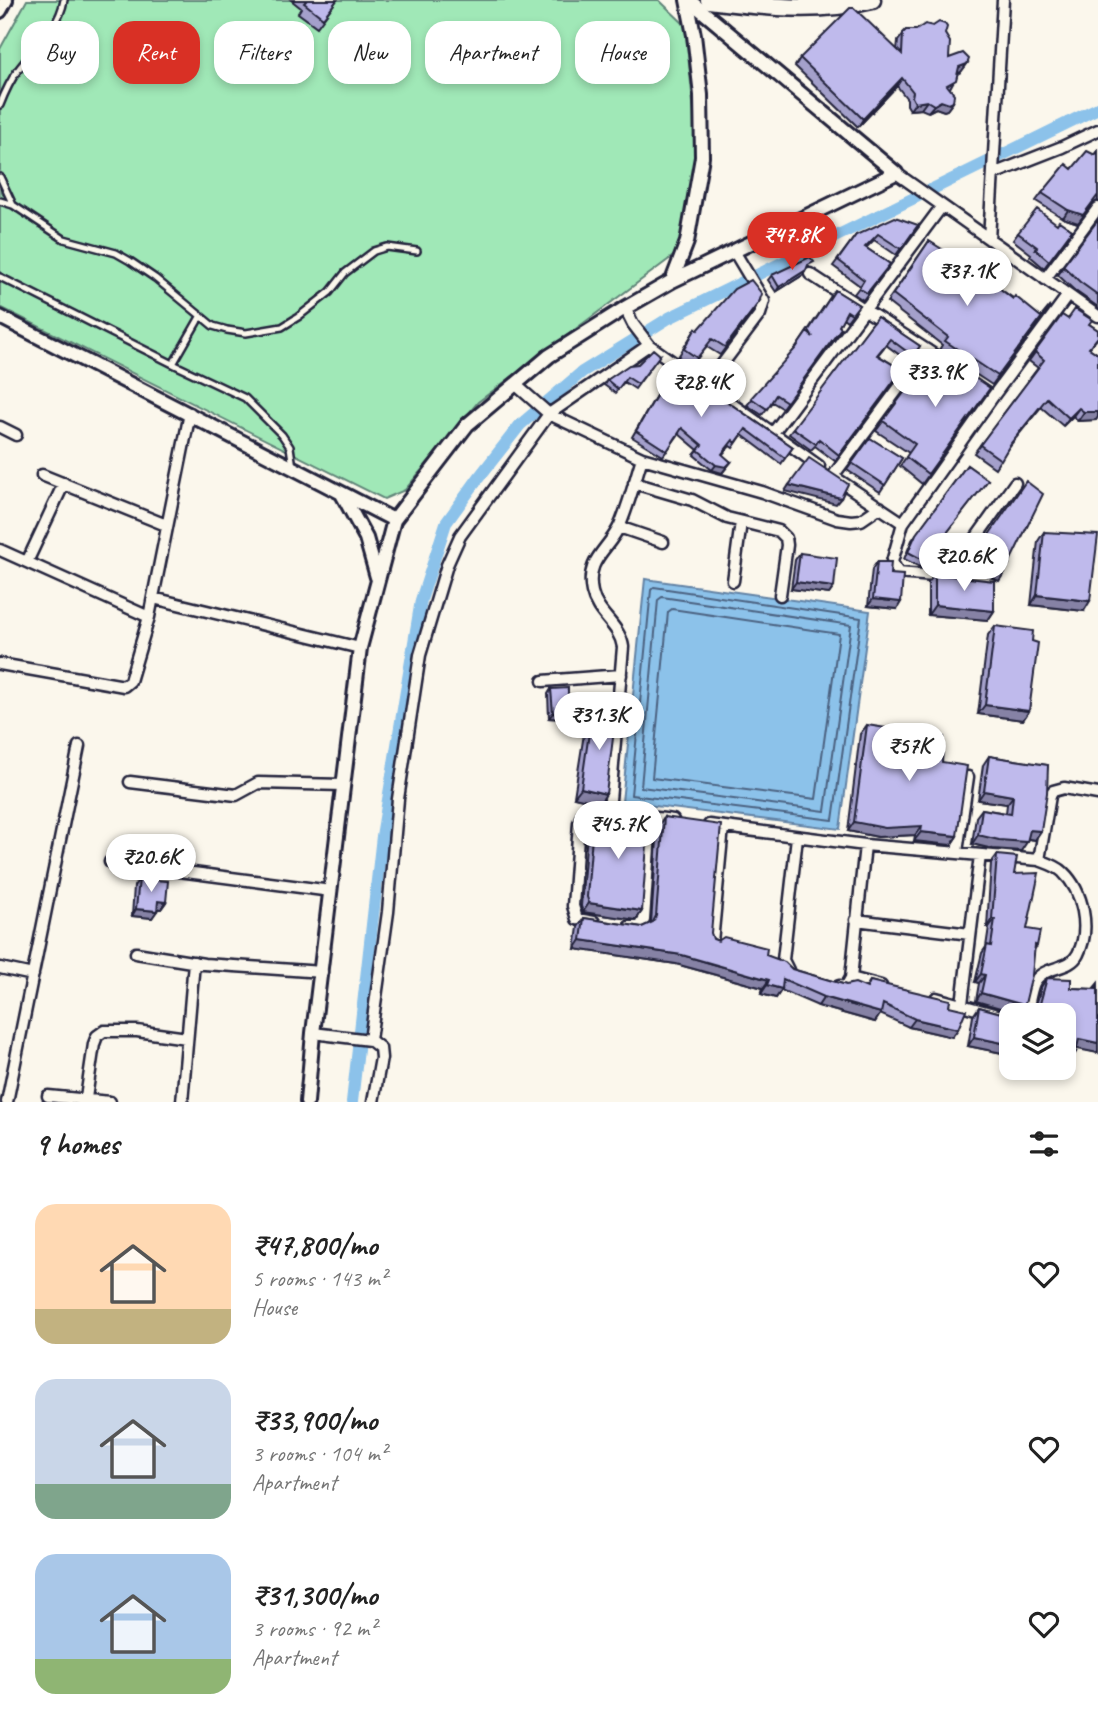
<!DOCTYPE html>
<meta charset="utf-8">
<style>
:root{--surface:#fff;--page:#f6f6f6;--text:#222;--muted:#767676;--accent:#d93025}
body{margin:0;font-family:Caveat,sans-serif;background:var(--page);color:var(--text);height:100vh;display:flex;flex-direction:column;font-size:26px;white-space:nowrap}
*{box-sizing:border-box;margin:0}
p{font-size:23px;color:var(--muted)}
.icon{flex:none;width:38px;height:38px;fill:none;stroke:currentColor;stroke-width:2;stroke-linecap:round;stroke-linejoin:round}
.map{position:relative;height:1102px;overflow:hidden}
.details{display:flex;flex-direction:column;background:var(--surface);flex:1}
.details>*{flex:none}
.guide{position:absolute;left:21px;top:21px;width:700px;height:63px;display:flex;gap:14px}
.controls{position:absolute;left:999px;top:1003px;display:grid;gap:14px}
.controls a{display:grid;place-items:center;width:77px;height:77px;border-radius:14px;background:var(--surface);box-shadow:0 4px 10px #0003;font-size:35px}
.price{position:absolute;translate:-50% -60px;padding:0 16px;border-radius:24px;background:#fff;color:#222;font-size:23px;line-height:46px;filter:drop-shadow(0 2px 4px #0008)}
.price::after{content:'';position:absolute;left:50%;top:42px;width:21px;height:16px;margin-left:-10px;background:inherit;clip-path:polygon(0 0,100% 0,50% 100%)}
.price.on{background:var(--accent);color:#fff}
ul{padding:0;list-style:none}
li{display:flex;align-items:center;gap:21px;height:175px;padding:0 35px}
li span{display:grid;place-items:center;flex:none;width:196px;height:140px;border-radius:21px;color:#555}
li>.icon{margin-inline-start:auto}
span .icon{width:84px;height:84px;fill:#fffc;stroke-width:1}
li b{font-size:30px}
h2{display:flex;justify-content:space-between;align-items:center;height:84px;padding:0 35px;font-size:30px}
.chip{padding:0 24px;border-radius:21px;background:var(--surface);box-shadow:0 4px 10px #0003;font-size:24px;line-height:63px}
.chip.on{background:var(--accent);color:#fff}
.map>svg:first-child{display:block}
.green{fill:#a0e8b7;stroke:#618579;stroke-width:2}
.water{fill:#8cc2ea;stroke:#6282a4;stroke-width:2}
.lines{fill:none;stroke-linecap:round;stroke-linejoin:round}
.shore{stroke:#4c6281;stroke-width:2}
.canal{stroke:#8cc2ea;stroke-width:12}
.service-casing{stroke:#22223b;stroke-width:10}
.minor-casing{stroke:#22223b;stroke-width:15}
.tertiary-casing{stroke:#22223b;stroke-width:18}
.primary-casing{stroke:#22223b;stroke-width:21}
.service{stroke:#fbf7ec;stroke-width:5}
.minor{stroke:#fbf7ec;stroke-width:10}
.tertiary{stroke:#fbf7ec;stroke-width:12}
.primary{stroke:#fbf7ec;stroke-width:16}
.wall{fill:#a4a0cb;stroke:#22223b;stroke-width:2}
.shaded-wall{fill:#8682a5;stroke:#22223b;stroke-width:2}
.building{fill:#bfbaec;stroke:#22223b;stroke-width:2}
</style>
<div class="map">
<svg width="1098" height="1102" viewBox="0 0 1098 1102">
<rect width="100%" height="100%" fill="#fbf7ec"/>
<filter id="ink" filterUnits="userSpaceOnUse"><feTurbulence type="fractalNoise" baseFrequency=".0143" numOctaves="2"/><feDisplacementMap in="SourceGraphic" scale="14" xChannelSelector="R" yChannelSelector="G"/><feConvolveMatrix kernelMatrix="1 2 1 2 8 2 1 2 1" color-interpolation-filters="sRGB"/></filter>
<g filter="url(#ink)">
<path class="green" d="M27 0H659L685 25 698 152 684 248 478 402 405 490 384 499 0 307V49Z"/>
<path class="water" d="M645 579 870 611 840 829 622 802Z"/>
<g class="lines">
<path class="shore" d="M654 587 861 618 833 820 631 795 651 590Z
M662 597 851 625 825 811 641 787 658 600Z
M672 609 839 634 816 799 652 778 668 612Z"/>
<path class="canal" d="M352 1102 382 836 421 600 446 523 480 476 520 425 582 372 669 318 1098 108"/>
<defs>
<path id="service" d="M0 105C5 92 10 81 18 70 35 47 59 29 64 0
M0 177 13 205 64 239 116 253 130 261 155 278 213 326 227 330 246 333 282 327 298 317 330 292 345 273 374 251 387 247 417 251
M0 201 13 205
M0 277 173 364
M200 317 173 364 245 398 282 435 290 447 293 467"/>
<path id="minor" d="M896 173 1098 316
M993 174 1062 147 1098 130
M989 239 1003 0
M810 274 942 360
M1045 279 1098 208
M625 308 633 324 649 345 819 466
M515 384 549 414 642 458 762 492 837 519 851 521 861 520 880 507
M706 386 760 314 764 301 734 251
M0 427 16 435
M773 433 942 206
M42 475 166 525
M833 476 927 350
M837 479 903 523
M634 483 692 500 727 518 779 531 786 538 787 545 780 595
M1015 483 951 573 946 577 898 573 892 562 903 523 994 395 1068 295
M619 527 663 542
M0 550 149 617 130 681 124 686 0 664
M27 562 64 483
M733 581 741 522
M153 598 360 648
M149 617 190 413
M543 681 621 675
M130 782 236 795 258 783 344 785
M609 812 623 647C620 625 597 615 592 592 585 559 608 551 620 525 629 504 635 480 642 458
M709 825 865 845 1039 860C1047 863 1057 866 1063 872 1083 891 1091 929 1078 954 1070 971 1043 965 1034 983 1030 992 1029 1005 1026 1015
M957 852 968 777
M1039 860 1050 796 1053 791 1064 788 1098 794
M110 862 331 891
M856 920 970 934
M594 922 577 919 573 906 579 823 583 813 591 810 673 820
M629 927H640L644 920 651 818
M712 942 723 827
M136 953 204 964 322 972
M0 968 33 975
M788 970 783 960 797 837
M851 978 881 986
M839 986 846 987 851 978 865 845
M936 998 1012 1019
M962 1004 980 855
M313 1033 370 1040 388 912 398 799 420 655 447 565 460 536 549 414 649 345
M370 1040 380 1048 381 1058 373 1102
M48 1096 110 1102
M86 1098 94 1044 97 1036 104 1031H137L187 1038
M7 1102 79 746
M182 1102 194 962"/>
<path id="tertiary" d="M0 11 6 0
M672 281 896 173 689 0
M0 317 394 520 360 648 313 1033 307 1102
M342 494 366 538 377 577
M394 520 467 425 549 356 625 308 672 281 687 242 702 157 701 95 694 35 687 0"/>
<path id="primary" d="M709 0C762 7 820 13 872 0"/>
</defs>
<use href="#service" class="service-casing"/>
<use href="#minor" class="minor-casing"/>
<use href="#tertiary" class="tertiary-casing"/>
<use href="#primary" class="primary-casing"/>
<use href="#service" class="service"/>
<use href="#minor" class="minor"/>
<use href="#tertiary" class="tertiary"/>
<use href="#primary" class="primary"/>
</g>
<path class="wall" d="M291 0H337L317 27 298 13 301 8Z
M906 30 945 34 949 58 967 64 961 72 958 73 950 88 953 102 947 110 944 111 936 108 928 112 921 109 910 110 907 105V99L897 86 858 127 795 66 800 58 897 50 898 41Z
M1098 151V201L1093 203 1078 223 1063 218 1036 201 1042 193 1072 169 1095 155Z
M1098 220V307L1074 290 1058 275Z
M1057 224 1072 230 1044 268 1030 256 1031 254 1013 240 1018 233Z
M918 225 896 255 874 240 866 248 890 264 863 300 854 294 860 286 833 266 856 235Z
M929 241 1041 317 992 385 939 350 942 345 887 302Z
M810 267 807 268 803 275 776 292 768 280 772 275Z
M835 290 859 305 847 321 843 318 839 326 841 328 782 408 772 402 762 415 747 405 796 348Z
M759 302 720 355 707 347 691 366 678 357 696 328 698 330Z
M1062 315 1068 319 1089 324 1098 330V338L1089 348 1098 354V417L1096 420 1078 421 1073 416 1063 426 1041 407 1008 448 995 468 974 453 1038 368 1029 361Z
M877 317 920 346 909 362 886 345 878 355 902 370 835 461 815 446 811 450 789 434Z
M935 351 990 388 922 484 900 466 909 453 876 431Z
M660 355 635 389 624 382 615 393 604 385 607 380 638 364Z
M674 365 793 447 781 464 742 435 733 448 730 446 722 455 731 462 722 473 712 470 694 455 698 450 679 434 663 456 632 437Z
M870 438 902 458 880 492 847 470Z
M967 465 988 480 920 567 904 559 912 540Z
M1044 532 1084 611 1031 605 1038 541Z
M800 553 834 587 829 594 791 589 795 560Z
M877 562 890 574 897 609 868 606 872 569Z
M935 574 994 611 988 620 928 615V583Z
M995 626 1032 641 1029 711 1023 720 978 714 988 635Z
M551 689 568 714 565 719 549 718 548 694Z
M592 712 600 803 574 797 586 721Z
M867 725 942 762 957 836 951 845 914 841 915 835 878 837 848 831 860 734Z
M989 756 1048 765 1035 840 1027 839 1021 851 993 849 972 844 976 817 982 809 1006 813 1007 804 978 800 983 765Z
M594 812 642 911 636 920 583 912 581 906 588 821Z
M664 817 713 939 766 955 792 969 846 985 866 987 870 981 949 1006 958 1029 952 1037 909 1027 880 1014 875 1022 818 1006 781 990 776 998 761 994 763 988 676 964 575 949 578 927 584 918 642 927 651 923 658 826Z
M997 855 1014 874 1027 929 1037 946 1034 950 1024 1008 1020 1015H1018L1014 1012 976 1001 979 983 975 982 982 953 986 947 989 927H987L991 863Z
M139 879 166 902 161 909H157L152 918 132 916 134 886Z
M1047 978 1071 988 1093 989 1098 983V1053L1077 1048 1070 1061 1064 1059V1015H1021L1025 1009 1031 1014 1034 1013 1041 987Z
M979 1007 1012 1016V1055L968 1046 973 1016Z"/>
<path class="shaded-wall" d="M967 64 961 72 954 75 959 67Z
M902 78 897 86 858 127 863 119Z
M927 101 921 109 910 110 915 103Z
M941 101 953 102 947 110 944 111 936 108 928 112 934 105Z
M1098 195V201L1093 203 1078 223 1063 218 1068 210Z
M806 270 803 275 776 292 779 287Z
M1079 408 1073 416 1063 426 1069 418Z
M1084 412H1098V417L1096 420 1078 421Z
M731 462 722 473 712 470 716 465Z
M789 485 841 498 836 504 785 491Z
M973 558 1005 572 999 581 966 567Z
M796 582 834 587 829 594 791 589Z
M1037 595 1090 601 1084 611 1031 605Z
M873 599 901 602 897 609 868 606Z
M935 605 994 611 988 620 928 615Z
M985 705 1029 711 1023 720 978 714Z
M553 713 568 714 565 719 549 718Z
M581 788 606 794 600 803 574 797Z
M984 791 1013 796 1007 804 978 800Z
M854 822 922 826 915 835 878 837 848 831Z
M1030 830 1041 831 1035 840 1024 838Z
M921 832 957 836 951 845 914 841Z
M978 835 1027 842 1021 851 993 849 972 844Z
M158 901 166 902 161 909 153 908Z
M589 903 642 911 636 920 583 912Z
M136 909 157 911 152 918 132 916Z
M992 919H995L989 927H987Z
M581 940 682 955 769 980 763 988 676 964 575 949Z
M981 974 985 975 979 983 975 982Z
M767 985 782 989 776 998 761 994Z
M981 993 1020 1004 1014 1012 976 1001Z
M824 997 881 1013 875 1022 818 1006Z
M915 1019 958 1029 952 1037 909 1027Z
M974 1037 1012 1045V1055L968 1046Z
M1079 1039 1098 1043V1053L1073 1048Z
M1064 1050 1076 1052 1070 1061 1064 1059Z"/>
<path class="building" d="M307 0H337L323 18 304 3Z
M850 8H854L902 54 903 33 906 30H916L925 24 933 26 939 22 945 24 947 27 945 34 950 42 949 58 963 53 969 59 967 64 959 67 956 80 947 85 954 94 953 102 949 104 941 101 934 105 927 101 915 103 912 97 913 92 902 78 863 119 800 58Z
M1087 151 1095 155 1098 151V195L1083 215 1068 210 1042 193 1066 164 1072 169Z
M1037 209 1057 224 1059 221 1072 230 1049 261 1035 249 1037 247 1018 233Z
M895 217 918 225 901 249 878 234 865 247 890 264 867 293 859 288 864 280 838 260 856 235Z
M1098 220V295L1080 282 1063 266Z
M929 241 979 272 1013 299 1015 296 1041 317 1050 306 998 376 945 341 948 337 893 294Z
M810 257 814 262 808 265 806 270 779 287 772 275Z
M751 280 762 294 759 302 725 347 712 339 697 358 684 349 696 328 698 330 734 289Z
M835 290 859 305 852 314 847 311 839 326 841 328 787 402 776 395 767 409 751 398 796 348 807 332 813 337 809 330Z
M1075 309 1092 320 1089 324 1098 330V337L1089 348 1098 354V412H1084L1079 408 1069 418 1047 398 1011 443 1001 460 980 445 1044 360 1035 352 1062 315 1068 319Z
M877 317 920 346 913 356 890 339 877 355 902 370 839 455 819 439 816 444 793 428Z
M653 349 660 355 638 384 627 377 618 389 607 380 629 365 638 364Z
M935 351 990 388 928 474 906 457 915 444 883 421Z
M674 365 793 447 785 458 746 429 736 443 733 440 722 454 731 462 726 467 716 465 698 450 702 445 682 428 667 451 636 431Z
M870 438 902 458 885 485 852 463Z
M809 458 848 484 841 498 789 485Z
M967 465 988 480 925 561 908 552 916 534Z
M1026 481 1043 494 1005 572 973 558Z
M1044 532 1098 535 1090 601 1037 595Z
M800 553 837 558 834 587 796 582Z
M877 562H891L890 574 903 575 901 602 873 599Z
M935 574 994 581V611L935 605Z
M995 626 1033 631 1032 641 1038 643 1029 711 985 705Z
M568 688V714L553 713 551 689Z
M592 712 616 714 606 794 581 788Z
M867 725 944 737 942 762 967 766 957 836 921 832 922 826 885 828 854 822Z
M989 756 1048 765 1047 793 1041 831 1030 830 1027 842 999 840 978 835 982 809 1011 814 1013 796 984 791Z
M594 812 649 818 642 911 589 903 587 897Z
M664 817 721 825 711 933 713 939 718 941 724 937 767 948 766 955 785 962 792 969 846 985 855 983 867 988 870 981 950 1000 949 1006 966 1010 958 1029 915 1019 883 1004 881 1013 824 997 783 979 782 989 767 985 769 980 682 955 581 940 584 918 642 927 653 922 656 916Z
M997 855 1017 857 1014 874 1039 873 1027 929 1040 931 1037 946 1035 945 1032 975 1024 1008 1020 1004 981 993 985 975 981 974 987 945 991 946 995 919H992Z
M139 879 168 881 166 902 158 901 157 911 136 909Z
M1047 978 1071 979V988L1096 989 1098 983V1043L1079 1039 1076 1052 1064 1050V1015H1024L1025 1009 1031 1014 1038 1011Z
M979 1007 1012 1016V1045L974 1037Z"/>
</g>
</svg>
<div class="controls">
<a><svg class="icon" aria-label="layers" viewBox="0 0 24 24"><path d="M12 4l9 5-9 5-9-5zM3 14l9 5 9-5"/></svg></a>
</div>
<b class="price on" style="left:792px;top:272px">₹47.8K</b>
<b class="price" style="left:967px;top:308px">₹37.1K</b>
<b class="price" style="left:935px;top:409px">₹33.9K</b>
<b class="price" style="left:701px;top:419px">₹28.4K</b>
<b class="price" style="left:964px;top:593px">₹20.6K</b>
<b class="price" style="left:599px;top:752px">₹31.3K</b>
<b class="price" style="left:909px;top:783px">₹57K</b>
<b class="price" style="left:618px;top:861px">₹45.7K</b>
<b class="price" style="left:151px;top:894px">₹20.6K</b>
<div class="guide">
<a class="chip">Buy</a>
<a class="chip on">Rent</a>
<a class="chip">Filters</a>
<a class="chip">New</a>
<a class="chip">Apartment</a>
<a class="chip">House</a>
</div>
</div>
<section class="details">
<h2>9 homes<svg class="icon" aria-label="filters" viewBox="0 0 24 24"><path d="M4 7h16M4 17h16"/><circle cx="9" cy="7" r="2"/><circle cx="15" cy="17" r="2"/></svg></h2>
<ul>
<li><span style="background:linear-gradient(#ffd9b3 75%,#c2b280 0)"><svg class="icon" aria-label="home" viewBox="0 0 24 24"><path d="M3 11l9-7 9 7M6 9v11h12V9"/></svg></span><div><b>₹47,800/mo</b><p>5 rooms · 143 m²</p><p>House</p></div><svg class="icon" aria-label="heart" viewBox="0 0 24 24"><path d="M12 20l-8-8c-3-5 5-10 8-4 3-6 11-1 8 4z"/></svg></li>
<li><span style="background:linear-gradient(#c9d6e8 75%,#7fa58c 0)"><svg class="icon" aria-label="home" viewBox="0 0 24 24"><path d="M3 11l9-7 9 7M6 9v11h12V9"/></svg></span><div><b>₹33,900/mo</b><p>3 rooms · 104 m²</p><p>Apartment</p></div><svg class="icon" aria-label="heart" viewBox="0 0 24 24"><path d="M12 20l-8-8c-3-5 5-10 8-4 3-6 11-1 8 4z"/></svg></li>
<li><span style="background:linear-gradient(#a9c7e8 75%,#8fb573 0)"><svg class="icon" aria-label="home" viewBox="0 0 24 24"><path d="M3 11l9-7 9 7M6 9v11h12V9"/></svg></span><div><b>₹31,300/mo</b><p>3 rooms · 92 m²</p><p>Apartment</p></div><svg class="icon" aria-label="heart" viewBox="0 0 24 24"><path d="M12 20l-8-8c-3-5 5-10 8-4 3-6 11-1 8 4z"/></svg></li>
</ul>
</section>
